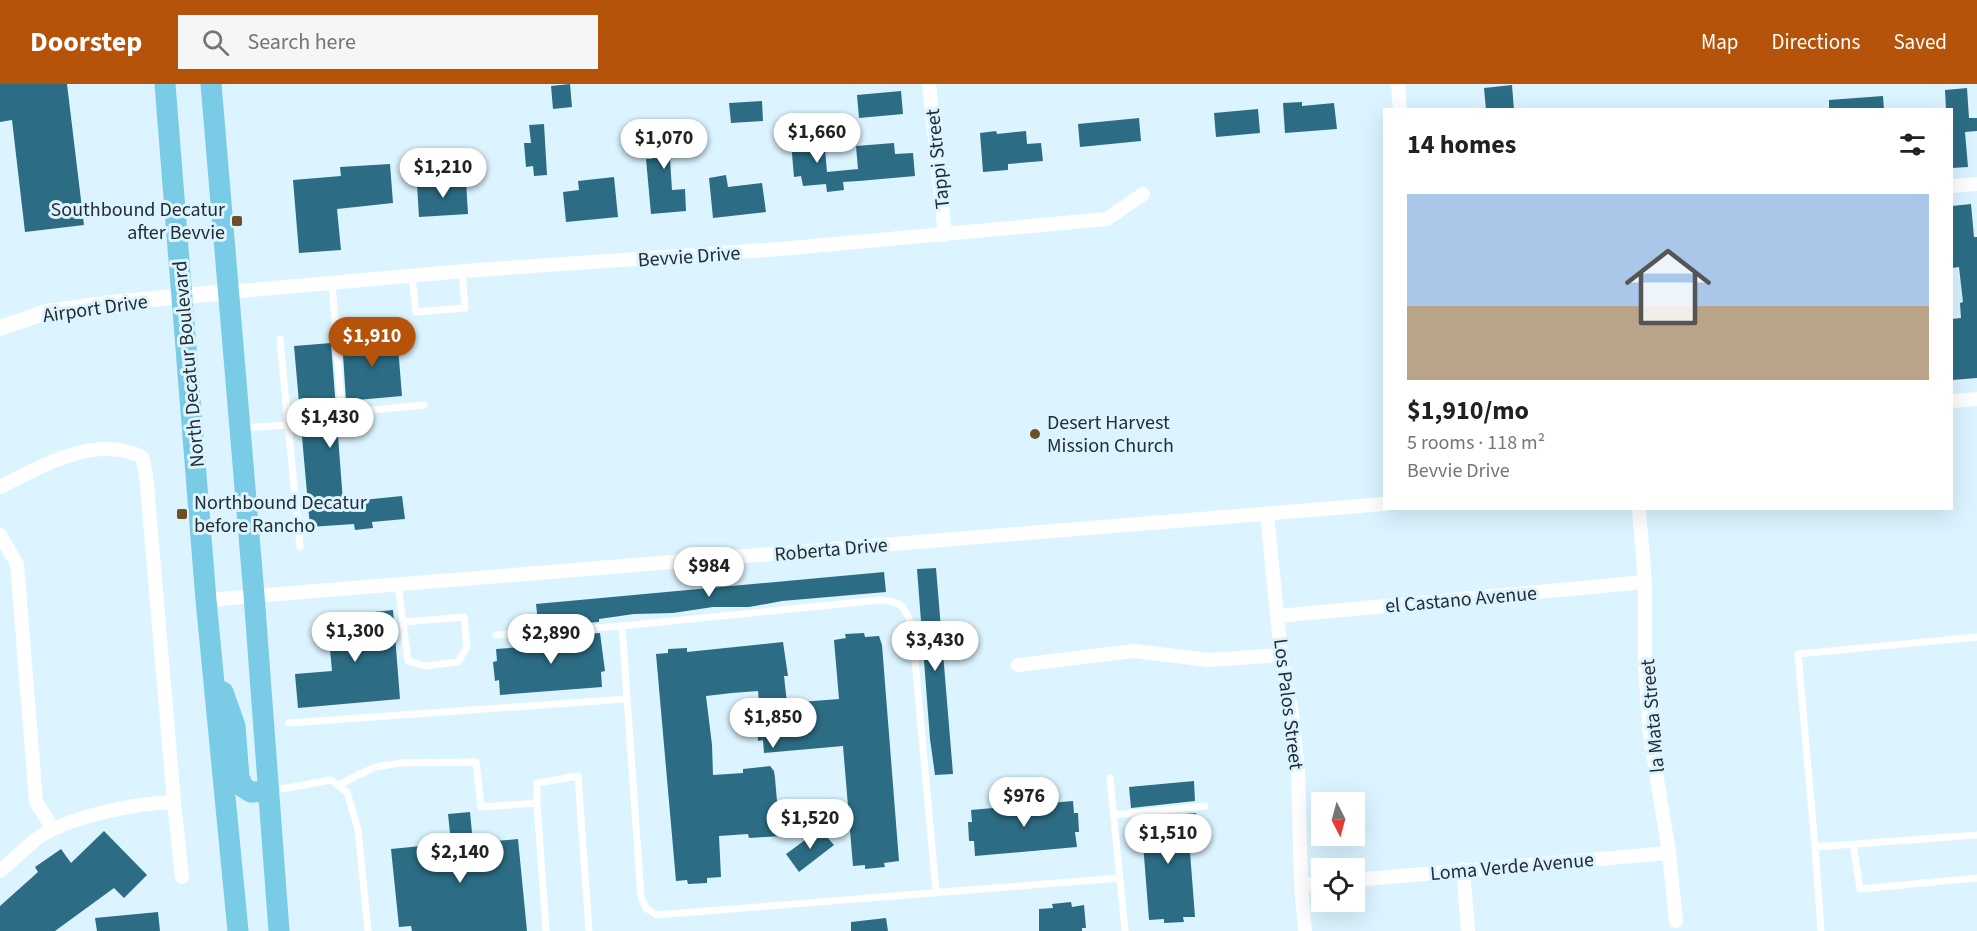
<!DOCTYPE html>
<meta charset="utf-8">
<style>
:root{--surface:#fff;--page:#f6f6f6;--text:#202124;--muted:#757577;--accent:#b45309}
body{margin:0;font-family:"Source Sans 3",sans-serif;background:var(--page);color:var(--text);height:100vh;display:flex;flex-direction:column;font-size:22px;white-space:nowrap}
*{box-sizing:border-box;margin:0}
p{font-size:20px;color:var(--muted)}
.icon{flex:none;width:33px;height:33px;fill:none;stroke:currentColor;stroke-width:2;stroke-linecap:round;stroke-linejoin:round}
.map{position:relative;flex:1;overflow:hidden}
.panel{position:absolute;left:1383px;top:24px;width:570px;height:402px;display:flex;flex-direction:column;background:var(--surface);border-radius:0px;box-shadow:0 6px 24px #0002}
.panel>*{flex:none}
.needle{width:39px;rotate:174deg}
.controls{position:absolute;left:1311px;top:708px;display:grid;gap:12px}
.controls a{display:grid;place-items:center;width:54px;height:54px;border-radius:0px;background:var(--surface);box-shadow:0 6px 24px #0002;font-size:30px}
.price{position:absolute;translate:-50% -51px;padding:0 14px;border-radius:21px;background:#fff;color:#222;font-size:20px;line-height:39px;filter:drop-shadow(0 2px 3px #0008)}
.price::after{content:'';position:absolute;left:50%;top:36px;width:18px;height:14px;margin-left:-9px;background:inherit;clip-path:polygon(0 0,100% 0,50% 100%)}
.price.selected{background:var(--accent);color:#fff}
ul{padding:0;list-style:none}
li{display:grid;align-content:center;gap:12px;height:318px;padding:0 24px}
li span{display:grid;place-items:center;height:186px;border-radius:0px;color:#555}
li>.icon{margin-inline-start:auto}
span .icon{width:108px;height:108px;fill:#fffc;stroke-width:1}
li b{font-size:26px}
h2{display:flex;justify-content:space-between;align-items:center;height:72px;padding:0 24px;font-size:26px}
header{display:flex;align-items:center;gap:36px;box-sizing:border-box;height:84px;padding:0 30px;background:var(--accent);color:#fff}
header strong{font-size:28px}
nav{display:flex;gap:33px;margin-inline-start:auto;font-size:21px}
.search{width:420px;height:54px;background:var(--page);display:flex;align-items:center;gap:15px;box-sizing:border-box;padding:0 21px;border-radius:0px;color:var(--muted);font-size:22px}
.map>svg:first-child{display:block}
.building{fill:#2c6d85}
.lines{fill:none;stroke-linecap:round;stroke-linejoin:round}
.service{stroke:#fff;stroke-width:7}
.minor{stroke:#fff;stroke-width:14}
.tertiary{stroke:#fff;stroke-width:16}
.primary{stroke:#7acbe5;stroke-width:21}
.poi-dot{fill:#6d5023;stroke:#dbf4ff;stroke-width:2}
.labels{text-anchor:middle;stroke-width:6;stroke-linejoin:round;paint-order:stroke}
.street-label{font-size:20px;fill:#242d31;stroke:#dbf4ff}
.poi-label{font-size:20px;fill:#242d31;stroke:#dbf4ff;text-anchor:start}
</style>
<header>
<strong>Doorstep</strong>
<div class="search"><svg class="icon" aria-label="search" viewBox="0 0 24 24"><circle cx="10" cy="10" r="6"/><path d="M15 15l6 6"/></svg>Search here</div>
<nav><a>Map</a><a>Directions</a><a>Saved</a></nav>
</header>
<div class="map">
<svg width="1977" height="847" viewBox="0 0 1977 847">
<rect width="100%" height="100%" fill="#dbf4ff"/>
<path class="building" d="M0 0H67L84 141 25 148 12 36 0 38Z
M570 0 572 23 553 25 551 2Z
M1512 1 1514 26H1486L1484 4Z
M1967 4 1969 34H1977V47L1965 48 1968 83 1952 84V26H1946L1945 6Z
M901 7 903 30 859 34 857 11Z
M1883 12 1884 26H1829V16Z
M762 17 763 37 731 39 729 19Z
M1302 18V22L1334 19 1337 45 1285 49 1283 19Z
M1258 25 1260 49 1216 53 1214 29Z
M1139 34 1141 57 1080 63 1078 40Z
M681 38 682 59 669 60 672 106 685 105 686 127 651 130 646 75H652L649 40Z
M544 40 547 91 534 92 533 82 526 83 524 59H531L529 41Z
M814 45V55L824 54 827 88 858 85 859 97 843 98 844 106 827 108 826 100 803 102 801 92 794 93 791 58 798 57V47Z
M996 47 997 50 1026 47 1027 60 1041 59 1043 77 1008 80V86L983 88 980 49Z
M894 59 895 70 913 69 915 92 859 97 856 62Z
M390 80 393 119 337 125 341 166 299 169 293 96 341 92 340 83Z
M726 91 728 103 762 99 766 128 713 134 709 94Z
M614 93 618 133 566 138 563 108 579 106 578 97Z
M466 97 468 130 419 133 417 101Z
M1971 120 1974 153H1977V294L1952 296V235L1961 234 1960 219 1963 218 1959 183 1952 184V122Z
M397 250 402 312 346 317 342 255Z
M331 259 343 418 402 412 405 435 372 438 373 444 355 446 354 440 310 443 294 262Z
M936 484 953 690 935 691 930 655 917 485Z
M884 488 886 508 782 517 749 523H713L673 529 634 530 599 535V538L554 541 558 537 538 538 536 520Z
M393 526 400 615 298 624 295 590 332 587 327 533Z
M600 549 605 587 601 588 602 603 500 611 499 596 495 597 493 578 497 577 496 565 537 562 544 553Z
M864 549 865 553 879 552 882 561 899 777 884 779 885 783 865 785V781L853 782 843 662 764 669 763 656 758 657 757 638 761 637 758 607 732 609 706 612 712 661 713 691 743 689V685L770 682 774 687 775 694 780 752 749 754 748 750 719 752 721 793 707 794V799L688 800 687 796 676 797 656 570 668 569V565L687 564V568L783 558 788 592H784L787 619 839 615 834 556 846 554 845 550Z
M1194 697 1195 717 1131 724 1129 703Z
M1073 717 1074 729H1078L1079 748H1075L1077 763 975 772 974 757H969L968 738H972L971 726Z
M470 728 473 759 518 755 527 847H412L411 842 399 843 391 765 451 759 448 730Z
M1196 729 1199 752 1189 755 1195 833H1183L1184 838 1164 839V835L1149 836 1143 759 1134 758 1132 735Z
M820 745 834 761 799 788 786 770Z
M104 747 147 791 124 814 114 804 55 847H0V822L38 788 35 783 61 765 71 779Z
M1071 818 1072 823 1084 821 1086 844H1082V847H1039V825L1053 824 1052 820Z
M158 828 160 847H97L95 834Z
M886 834 888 847H851V838Z"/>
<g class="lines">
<path class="service" d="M412 192 416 228 465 224 462 188
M332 199 341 321 344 325 351 328 424 321
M280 255 288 341
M242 344 288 341 300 463
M398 500 408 577 425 582 458 578 467 563 464 533 403 538
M622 542 641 813 646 824 656 831 1120 794
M496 551 622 542 880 516C902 518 904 521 912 542L936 808
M289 639 627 615
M1110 694 1125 847
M338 701 375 683 401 679 476 678 481 723 537 719
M270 707 331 696 347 708 358 745 368 847
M1114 731 1205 722
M1853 760 1860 805 1977 794
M1815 763 1798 570 1977 553
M546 847 537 719V699L578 692 589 847
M1821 847 1815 763 1977 751"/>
<path class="minor" d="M929 0 945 151
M1398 0 1400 26
M1952 102 1977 100
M228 208 476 186 780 165 1107 135 1143 110
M1952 317 1977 315
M0 403C42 382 95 350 142 373L146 390 174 718 182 793
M1639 426 1645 498V582L1650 651 1669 769 1676 837
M1267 430 1281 571 1292 630 1298 685 1301 801 1305 847
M0 451 17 480 36 718 53 745
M206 516 1384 420
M1278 532 1645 498
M1018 581 1134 567 1209 576 1281 571
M1463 785 1468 847
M0 787C12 777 23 766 35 756 65 733 136 719 174 718
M1354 796 1669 769
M1301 801 1322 799"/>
<path class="tertiary" d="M0 244 46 228 111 219 228 208"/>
<path class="primary" d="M165 0 206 516 238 847
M211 0 254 511 279 847
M223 608 235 642 239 693 243 703 251 708 269 707"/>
</g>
<g class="poi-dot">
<rect x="231" y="131" width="12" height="12" rx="3"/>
<circle cx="1035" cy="350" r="6"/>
<rect x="176" y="424" width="12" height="12" rx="3"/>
</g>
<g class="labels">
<g class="street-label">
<text transform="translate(937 75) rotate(-96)" y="7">Tappi Street</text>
<text transform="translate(689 172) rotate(-4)" y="7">Bevvie Drive</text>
<text transform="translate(95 224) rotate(-8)" y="7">Airport Drive</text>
<text transform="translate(188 280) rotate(-95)" y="7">North Decatur Boulevard</text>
<text transform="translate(831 465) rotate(-5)" y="7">Roberta Drive</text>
<text transform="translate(1461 515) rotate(-5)" y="7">el Castano Avenue</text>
<text transform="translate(1289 620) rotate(83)" y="7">Los Palos Street</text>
<text transform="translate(1652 632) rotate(-95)" y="7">la Mata Street</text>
<text transform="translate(1512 782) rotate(-5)" y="7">Loma Verde Avenue</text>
</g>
<g class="poi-label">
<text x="225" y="132" text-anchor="end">Southbound Decatur<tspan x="225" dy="23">after Bevvie</tspan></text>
<text x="1047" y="345">Desert Harvest<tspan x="1047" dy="23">Mission Church</tspan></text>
<text x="194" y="425">Northbound Decatur<tspan x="194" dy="23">before Rancho</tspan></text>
</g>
</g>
</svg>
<div class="controls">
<a><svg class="needle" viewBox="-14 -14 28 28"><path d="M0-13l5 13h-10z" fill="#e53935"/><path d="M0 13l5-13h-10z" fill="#757577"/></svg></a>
<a><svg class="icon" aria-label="locate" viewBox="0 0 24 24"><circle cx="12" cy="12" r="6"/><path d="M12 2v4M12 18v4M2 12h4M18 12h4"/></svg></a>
</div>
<b class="price" style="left:817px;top:80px">$1,660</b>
<b class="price" style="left:664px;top:86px">$1,070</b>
<b class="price" style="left:443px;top:115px">$1,210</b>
<b class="price selected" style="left:372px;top:284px">$1,910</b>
<b class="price" style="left:330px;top:365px">$1,430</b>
<b class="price" style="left:709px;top:514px">$984</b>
<b class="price" style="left:355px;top:579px">$1,300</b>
<b class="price" style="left:551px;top:581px">$2,890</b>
<b class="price" style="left:935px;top:588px">$3,430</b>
<b class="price" style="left:773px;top:665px">$1,850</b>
<b class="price" style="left:1024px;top:744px">$976</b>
<b class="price" style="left:810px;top:766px">$1,520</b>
<b class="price" style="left:1168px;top:781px">$1,510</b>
<b class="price" style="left:460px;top:800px">$2,140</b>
<section class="panel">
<h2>14 homes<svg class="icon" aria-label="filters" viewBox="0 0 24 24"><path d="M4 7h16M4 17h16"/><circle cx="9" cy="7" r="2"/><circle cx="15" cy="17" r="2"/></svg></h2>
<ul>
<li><span style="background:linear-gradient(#a9c7e8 60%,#b9a48a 0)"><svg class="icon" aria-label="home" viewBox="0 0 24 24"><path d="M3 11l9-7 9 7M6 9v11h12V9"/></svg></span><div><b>$1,910/mo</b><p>5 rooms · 118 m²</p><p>Bevvie Drive</p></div></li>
</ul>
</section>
</div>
